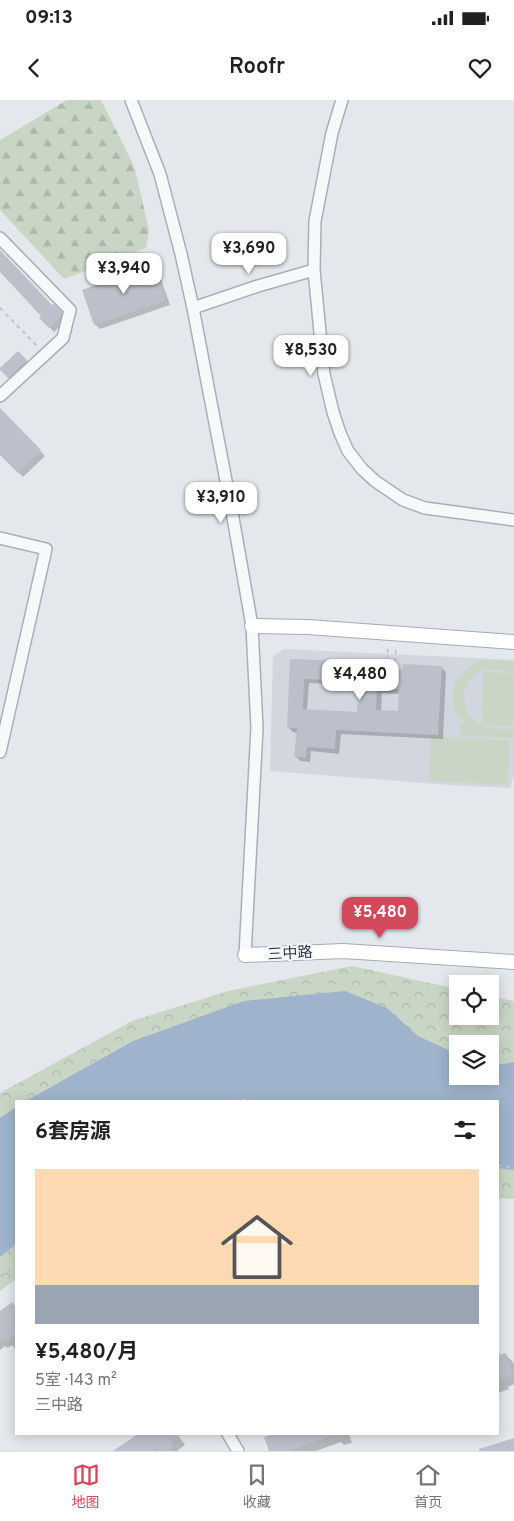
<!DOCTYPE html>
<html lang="zh">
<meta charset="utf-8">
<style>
:root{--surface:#fff;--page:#f2f2f2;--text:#202124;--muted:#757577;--line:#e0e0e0;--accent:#d1495b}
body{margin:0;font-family:Overpass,"Noto Sans SC",sans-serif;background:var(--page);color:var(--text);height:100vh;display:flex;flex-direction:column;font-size:19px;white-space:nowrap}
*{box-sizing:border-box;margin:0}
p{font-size:16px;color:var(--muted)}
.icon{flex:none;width:28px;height:28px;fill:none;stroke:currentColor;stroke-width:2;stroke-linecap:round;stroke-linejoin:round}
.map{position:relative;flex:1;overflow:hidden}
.side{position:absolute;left:15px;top:1000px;width:484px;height:335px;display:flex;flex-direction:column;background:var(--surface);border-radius:0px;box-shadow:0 2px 12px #0003}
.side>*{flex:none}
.buttons{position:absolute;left:449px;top:875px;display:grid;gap:10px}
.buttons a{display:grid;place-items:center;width:50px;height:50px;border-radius:0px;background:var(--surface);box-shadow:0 2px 12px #0003;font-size:25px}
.price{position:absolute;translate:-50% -42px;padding:0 11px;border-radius:10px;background:#fff;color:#222;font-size:16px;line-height:32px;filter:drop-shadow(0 1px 2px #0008)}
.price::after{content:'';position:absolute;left:50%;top:30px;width:15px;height:11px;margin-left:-8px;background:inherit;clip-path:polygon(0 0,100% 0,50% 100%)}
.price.current{background:var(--accent);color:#fff}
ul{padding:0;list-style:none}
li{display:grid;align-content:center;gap:10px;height:265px;padding:0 20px}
li span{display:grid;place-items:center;height:155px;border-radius:0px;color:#555}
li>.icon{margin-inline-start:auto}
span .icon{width:90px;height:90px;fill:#fffc;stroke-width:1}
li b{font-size:21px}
h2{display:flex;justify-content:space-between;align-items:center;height:60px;padding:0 20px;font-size:21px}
.status{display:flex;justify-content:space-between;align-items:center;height:35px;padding:0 25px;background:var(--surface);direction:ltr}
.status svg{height:14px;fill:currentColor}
header{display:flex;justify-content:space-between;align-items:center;height:65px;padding:0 20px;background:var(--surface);font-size:22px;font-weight:600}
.tab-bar{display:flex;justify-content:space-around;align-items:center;height:70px;border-top:1px solid var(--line);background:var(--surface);font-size:14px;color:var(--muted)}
.tab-bar a{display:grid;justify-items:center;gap:2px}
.tab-bar .current{color:var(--accent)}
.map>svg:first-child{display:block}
.built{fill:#d2d6de}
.grass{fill:#c9d6c5}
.forest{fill:url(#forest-firs)}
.park{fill:url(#park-crowns);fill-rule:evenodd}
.water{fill:#9fb4cc}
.shadow{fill:#0003;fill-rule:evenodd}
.building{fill:#bbc0ca;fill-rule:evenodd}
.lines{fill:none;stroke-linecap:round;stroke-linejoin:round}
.minor-casing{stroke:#a9aeb7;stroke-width:14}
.major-casing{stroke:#a3abb8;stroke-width:16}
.path{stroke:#c2c5cb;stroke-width:2;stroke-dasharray:4 4;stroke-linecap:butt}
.minor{stroke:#f7f8fa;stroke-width:11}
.major{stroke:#fff;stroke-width:14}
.labels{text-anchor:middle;stroke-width:4;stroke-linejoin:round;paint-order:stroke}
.street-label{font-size:15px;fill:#2b3445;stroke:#f4f6f9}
</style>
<div class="status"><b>09:13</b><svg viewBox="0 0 49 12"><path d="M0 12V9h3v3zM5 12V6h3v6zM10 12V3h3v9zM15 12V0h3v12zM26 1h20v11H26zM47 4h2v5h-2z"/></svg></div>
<header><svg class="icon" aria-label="back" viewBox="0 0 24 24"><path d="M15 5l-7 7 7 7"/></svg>Roofr<svg class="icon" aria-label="heart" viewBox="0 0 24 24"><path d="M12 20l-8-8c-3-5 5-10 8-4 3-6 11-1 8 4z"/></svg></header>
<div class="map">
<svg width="514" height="1351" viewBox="0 0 514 1351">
<defs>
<pattern id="forest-firs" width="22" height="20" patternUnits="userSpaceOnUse" patternTransform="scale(1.25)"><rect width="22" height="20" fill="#c9d6c5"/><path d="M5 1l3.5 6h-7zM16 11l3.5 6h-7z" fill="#adb8ab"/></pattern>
<pattern id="park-crowns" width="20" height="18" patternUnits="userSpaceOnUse" patternTransform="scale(1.25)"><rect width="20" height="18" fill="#c9d6c5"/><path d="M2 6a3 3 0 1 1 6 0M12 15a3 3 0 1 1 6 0" fill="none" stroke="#adb8ab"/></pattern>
</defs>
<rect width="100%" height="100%" fill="#e4e7ec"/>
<path class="built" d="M284 549 514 560V676L510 688 450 685 270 671 273 557Z"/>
<path class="grass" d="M480 560 514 561V572C504 571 492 568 483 571 458 578 459 613 479 624 489 630 503 628 514 629V638L460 636V623H466C440 599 454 574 480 560Z
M484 572 514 573V626L481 625Z
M431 636 510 640 507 685 429 681Z"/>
<path class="forest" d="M67 0H101L134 66 149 130 146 148 64 179 0 110V40Z"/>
<path class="park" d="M352 866 457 889 458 916H490V896L514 901V1099L498 1098V1001H16V1179L0 1191V993L132 921 228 891ZM458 944H490V976H458Z"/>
<path class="water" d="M345 891 387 908 418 936 457 954 458 976H490V966L514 962V1070L498 1068V1001H26L133 941 244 901Z
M16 1007V1144L0 1157V1018Z"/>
<path class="shadow" d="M0 153 52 207 54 206 65 218V221L54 232 41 218 43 216 0 170Z
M154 166 158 171 170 205 100 229 95 224Z
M18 253 28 263 11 280 1 269Z
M0 310 45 356 23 377 0 353Z
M292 560 376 564 381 569V570L404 572 441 567 446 572 443 639 341 634 339 654 311 651 310 662 301 661 296 657 298 633 293 632 288 627ZM309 583 360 585 359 613 307 610ZM382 593 400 594 399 612H381Z
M16 1205V1246L14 1248 12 1245 7 1248 5 1246 0 1250V1213Z
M505 1254 513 1262 514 1266V1284L508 1287 509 1289 498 1293V1257Z
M140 1334H177L185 1345 177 1351H122L120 1348Z
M276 1334H351H349L352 1343 344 1345 341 1342 316 1351H270L266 1338Z"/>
<path class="building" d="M0 150 52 205 54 204 62 212 61 216 49 228 39 218 41 216 0 172Z
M154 165 166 200 94 225 82 190Z
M18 251 27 260 8 278 0 270V268Z
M0 308 41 350 18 373 0 355Z
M290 559 377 562 376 569 402 570 403 564 442 566 438 635 336 630 335 649 307 647 306 658 294 657 297 628H287ZM304 579 359 581 357 612 303 609ZM377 589H399L398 611 376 610Z
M12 1202 16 1208V1234L6 1241 4 1238 0 1241V1211Z
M506 1253 513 1275 498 1280V1255Z
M138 1334H182L170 1342 173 1347 168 1351H159L156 1348 152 1351H113Z
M273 1334H334V1335L289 1351H269L264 1337Z
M514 1338V1351H479V1349Z"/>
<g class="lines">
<defs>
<path id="minor" d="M131 0 160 74 181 154 193 208 232 412 252 526 257 628 245 855
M342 0 332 33 315 121 314 170 324 274 333 312 340 333 348 351 362 369 375 381 403 400 425 408 514 420
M0 138 70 210 63 238 0 296
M193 208 258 186 314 170
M0 438 46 449 0 652
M228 1334 238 1351"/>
<path id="major" d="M252 526 308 527 514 542
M245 855 343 851 514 862"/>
</defs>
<use href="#minor" class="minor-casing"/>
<use href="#major" class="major-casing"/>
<path class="path" d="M0 208 38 247
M387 569 388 545
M395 570 396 546
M234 1001 239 999 258 1001
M498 1065 514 1068
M0 1176 16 1168"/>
<use href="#minor" class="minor"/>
<use href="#major" class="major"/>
</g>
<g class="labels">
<g class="street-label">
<text transform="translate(290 853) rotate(-3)" y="5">三中路</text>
</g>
</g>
</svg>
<div class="buttons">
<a><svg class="icon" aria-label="locate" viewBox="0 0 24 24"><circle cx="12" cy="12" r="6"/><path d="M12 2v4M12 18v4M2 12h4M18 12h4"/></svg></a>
<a><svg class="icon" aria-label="layers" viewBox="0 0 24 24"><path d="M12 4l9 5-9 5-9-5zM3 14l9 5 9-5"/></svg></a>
</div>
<b class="price" style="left:249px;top:175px">¥3,690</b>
<b class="price" style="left:124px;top:195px">¥3,940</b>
<b class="price" style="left:311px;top:277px">¥8,530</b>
<b class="price" style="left:221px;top:424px">¥3,910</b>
<b class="price" style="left:360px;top:601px">¥4,480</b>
<b class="price current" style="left:380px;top:839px">¥5,480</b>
<section class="side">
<h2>6套房源<svg class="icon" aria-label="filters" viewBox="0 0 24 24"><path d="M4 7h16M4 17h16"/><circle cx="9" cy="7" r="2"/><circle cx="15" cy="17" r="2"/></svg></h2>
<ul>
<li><span style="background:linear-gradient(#ffd9b3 75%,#9aa5b1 0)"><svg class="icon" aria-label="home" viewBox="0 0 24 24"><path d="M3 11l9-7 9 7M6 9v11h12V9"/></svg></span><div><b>¥5,480/月</b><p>5室 · 143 m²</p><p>三中路</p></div></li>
</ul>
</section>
</div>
<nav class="tab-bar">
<a class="current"><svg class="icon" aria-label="map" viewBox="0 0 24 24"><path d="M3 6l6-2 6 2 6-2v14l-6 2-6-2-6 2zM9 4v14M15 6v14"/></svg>地图</a>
<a><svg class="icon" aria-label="saved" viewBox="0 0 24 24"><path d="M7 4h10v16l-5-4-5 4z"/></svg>收藏</a>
<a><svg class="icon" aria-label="home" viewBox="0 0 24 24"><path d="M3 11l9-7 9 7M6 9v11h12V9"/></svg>首页</a>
</nav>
